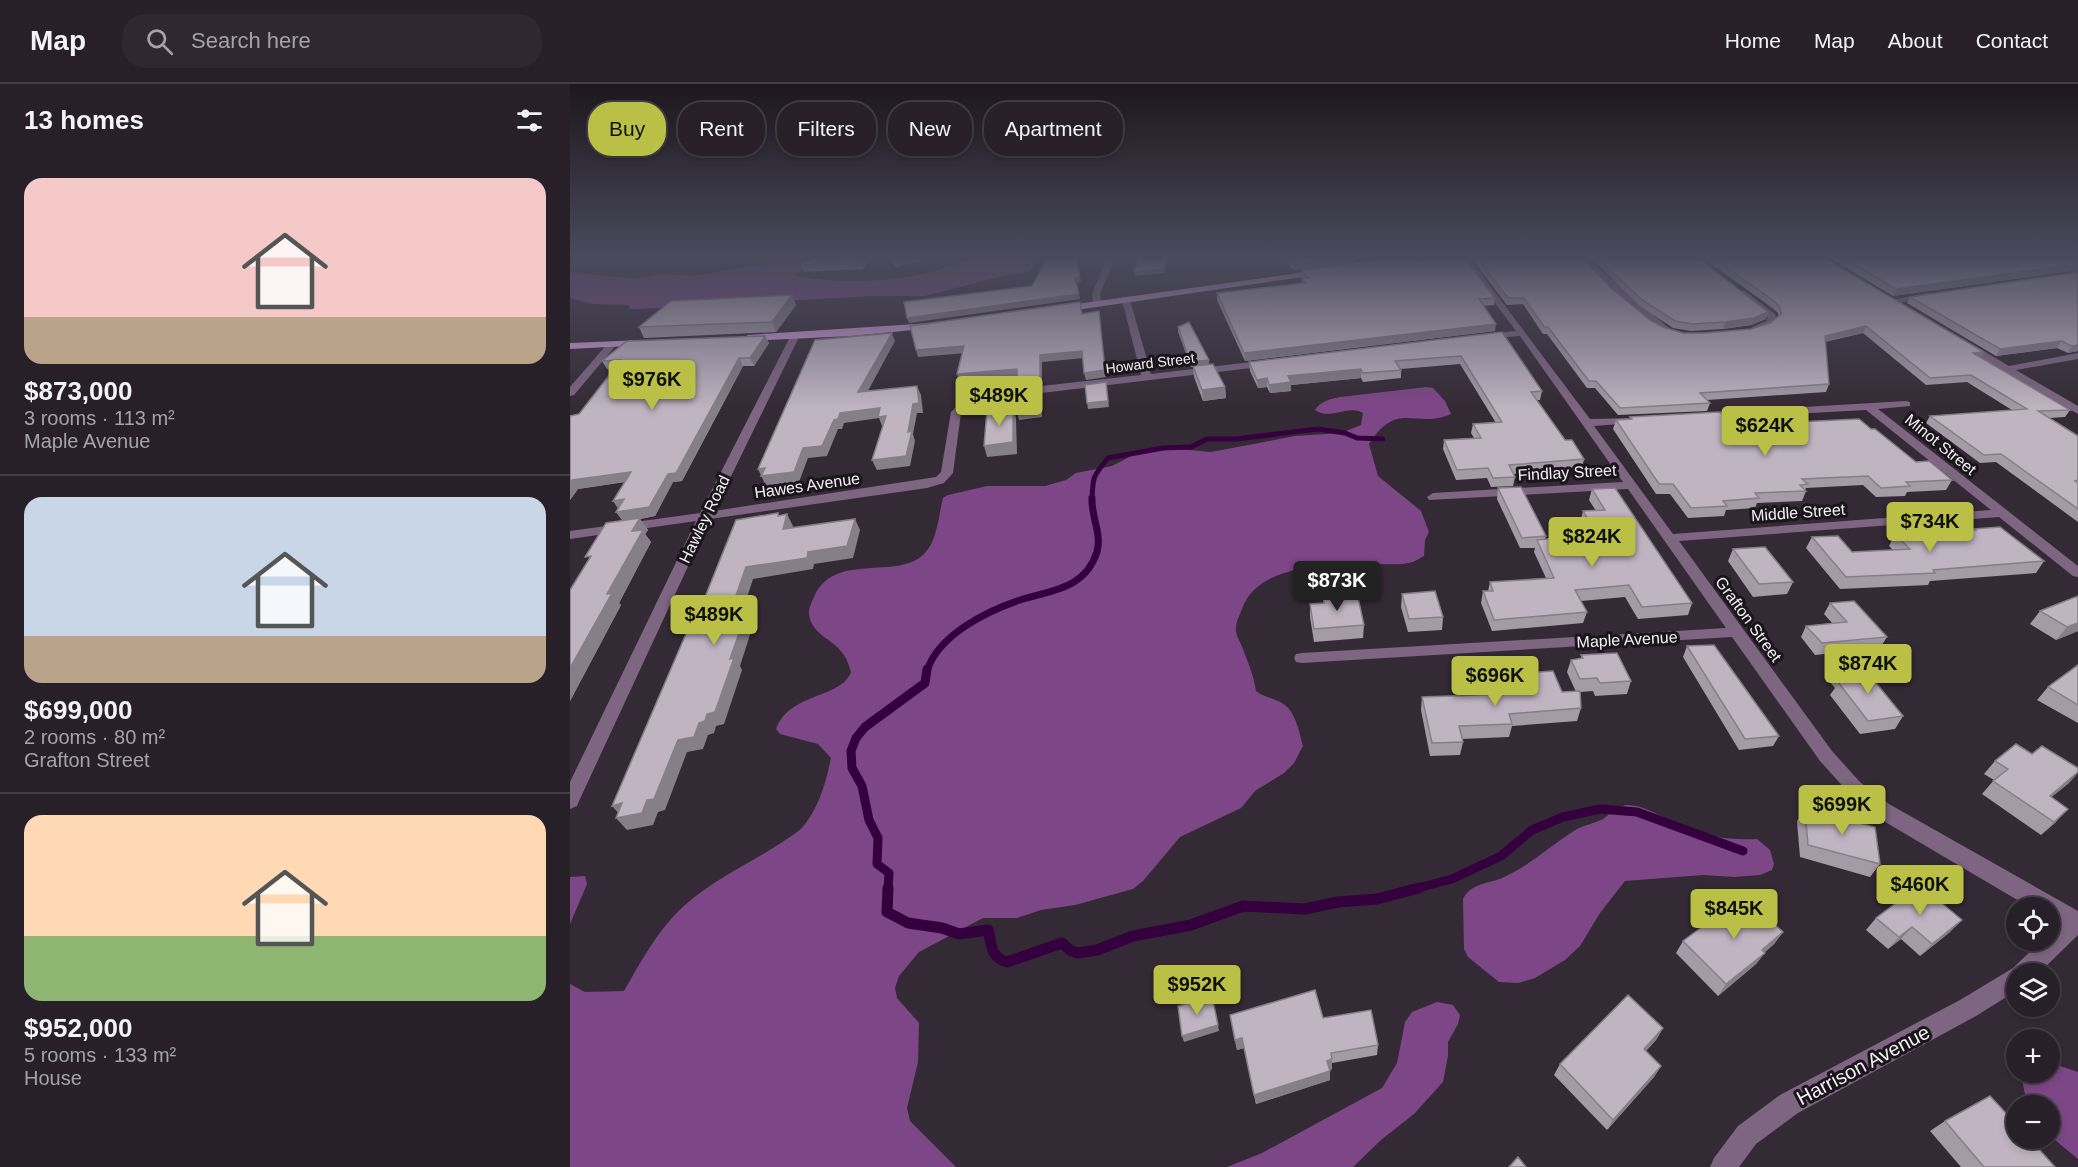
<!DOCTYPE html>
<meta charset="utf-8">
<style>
:root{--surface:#272028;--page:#2f2830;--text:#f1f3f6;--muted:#a4a3a8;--line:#433e45;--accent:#bac045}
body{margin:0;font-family:Arial,sans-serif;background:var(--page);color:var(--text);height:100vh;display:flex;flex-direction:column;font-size:22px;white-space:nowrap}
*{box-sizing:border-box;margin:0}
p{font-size:20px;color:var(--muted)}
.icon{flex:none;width:33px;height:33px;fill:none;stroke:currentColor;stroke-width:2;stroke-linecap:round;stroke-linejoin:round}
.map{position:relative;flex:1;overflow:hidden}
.side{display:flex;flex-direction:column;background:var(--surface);width:570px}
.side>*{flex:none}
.hud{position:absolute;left:18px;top:18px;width:570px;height:54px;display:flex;gap:12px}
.controls{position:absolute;left:1436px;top:813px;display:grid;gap:12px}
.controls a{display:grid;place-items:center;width:54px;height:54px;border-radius:50%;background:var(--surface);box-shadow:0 3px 9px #0003,0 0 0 2px var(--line);font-size:30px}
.price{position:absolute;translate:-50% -51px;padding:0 14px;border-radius:6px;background:var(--accent);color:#111;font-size:20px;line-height:39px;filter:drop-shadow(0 2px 3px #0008)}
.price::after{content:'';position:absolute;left:50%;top:36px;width:18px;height:14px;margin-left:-9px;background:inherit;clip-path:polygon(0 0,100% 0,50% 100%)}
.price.on{background:#222;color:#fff}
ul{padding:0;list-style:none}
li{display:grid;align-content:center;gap:12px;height:318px;padding:0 24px}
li+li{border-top:2px solid var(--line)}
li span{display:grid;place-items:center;height:186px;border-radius:18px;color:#555}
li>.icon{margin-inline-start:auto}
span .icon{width:108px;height:108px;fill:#fffc;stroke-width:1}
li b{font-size:26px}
h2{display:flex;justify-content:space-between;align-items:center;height:72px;padding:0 24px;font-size:26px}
.chip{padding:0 21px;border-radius:24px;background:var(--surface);box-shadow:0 3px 9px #0003,0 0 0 2px var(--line);font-size:21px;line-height:54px}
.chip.on{background:var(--accent);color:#111}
header{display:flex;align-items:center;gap:36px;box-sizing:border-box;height:84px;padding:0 30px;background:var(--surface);border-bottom:2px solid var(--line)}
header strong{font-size:28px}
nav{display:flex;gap:33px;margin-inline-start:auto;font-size:21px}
.search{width:420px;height:54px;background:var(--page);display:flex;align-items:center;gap:15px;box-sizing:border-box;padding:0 21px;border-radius:24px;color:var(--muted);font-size:22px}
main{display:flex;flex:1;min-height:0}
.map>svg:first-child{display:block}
.forest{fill:#7d4686}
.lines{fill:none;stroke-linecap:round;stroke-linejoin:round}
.stream-far3{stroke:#34003d;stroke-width:5}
.stream-far2{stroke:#34003d;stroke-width:7}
.stream-far1{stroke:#34003d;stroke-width:9}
.stream{stroke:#34003d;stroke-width:11}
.minor{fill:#7e6582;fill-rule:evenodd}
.major{fill:#ce9bd6;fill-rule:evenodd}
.wall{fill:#a59ba7}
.shaded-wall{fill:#867e88}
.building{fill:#c0b4c2;stroke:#867e88;stroke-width:1.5}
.labels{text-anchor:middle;stroke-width:6;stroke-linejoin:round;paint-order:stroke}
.far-street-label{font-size:14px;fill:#f5eff6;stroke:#19151a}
.street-label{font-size:16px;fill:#f5eff6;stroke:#19151a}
.near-street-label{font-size:20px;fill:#f5eff6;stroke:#19151a}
</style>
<header>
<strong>Map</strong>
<div class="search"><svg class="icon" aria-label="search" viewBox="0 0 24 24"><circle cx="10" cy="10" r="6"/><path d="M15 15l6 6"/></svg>Search here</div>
<nav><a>Home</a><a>Map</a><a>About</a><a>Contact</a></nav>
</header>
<main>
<section class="side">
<h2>13 homes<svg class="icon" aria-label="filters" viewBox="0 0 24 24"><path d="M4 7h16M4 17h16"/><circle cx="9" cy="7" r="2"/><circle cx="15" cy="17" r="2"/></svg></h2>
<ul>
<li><span style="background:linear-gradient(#f6c9c9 75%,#b9a48a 0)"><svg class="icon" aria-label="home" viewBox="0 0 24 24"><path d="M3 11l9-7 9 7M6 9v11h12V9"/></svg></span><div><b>$873,000</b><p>3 rooms · 113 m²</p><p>Maple Avenue</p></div></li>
<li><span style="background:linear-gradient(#c9d6e8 75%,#b9a48a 0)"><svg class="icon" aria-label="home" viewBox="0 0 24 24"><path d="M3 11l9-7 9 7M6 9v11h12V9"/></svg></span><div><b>$699,000</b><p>2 rooms · 80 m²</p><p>Grafton Street</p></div></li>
<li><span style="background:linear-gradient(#ffd9b3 65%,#8fb573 0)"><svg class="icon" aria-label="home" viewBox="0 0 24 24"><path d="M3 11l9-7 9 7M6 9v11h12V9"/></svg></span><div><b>$952,000</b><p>5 rooms · 133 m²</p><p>House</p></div></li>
</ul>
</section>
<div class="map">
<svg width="1508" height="1083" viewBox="0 0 1508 1083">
<rect width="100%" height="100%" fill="#342a35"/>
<path class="forest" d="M405 174H462L461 177 463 182 459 188 429 193 355 212H304L66 225H60L59 221 22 220 0 214V188L65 195 89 190 123 192 207 178H241V183L227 189V192C265 200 328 198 365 187 379 183 392 177 405 174Z
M857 303 863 304 875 317 881 330C845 346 828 315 799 360L808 392 851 427 859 448 855 456 854 472 843 478 833 480C787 482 691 471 672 525 670 531 665 539 666 547 667 555 672 560 674 568 679 581 684 593 686 607 695 614 704 614 712 619 726 627 729 648 733 662L724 679 714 689 685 707 671 724 610 753 573 797 563 805 505 821 471 826 447 834H413L349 868 329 892 325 904 327 914 349 939 348 978 337 1024 340 1037 386 1083H0V900L15 908 54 907C72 876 88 845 115 821 148 791 195 773 231 745 248 726 256 699 261 674L248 660 210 650 206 645C220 608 271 615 281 588 279 582 277 575 274 571 264 555 241 551 239 530 238 525 242 518 244 513 264 467 327 497 354 470 368 456 368 433 373 414L378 411 417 402H475L496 396 506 389 542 382 563 371 597 364 641 368 725 352 771 349 791 341 793 329C778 320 760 337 745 326 750 317 761 315 770 313Z
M1056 721C1080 721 1096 738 1117 745 1142 754 1162 756 1187 755L1200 766 1204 780 1202 786 1190 791 1165 793 1133 791 1055 797 1030 829 1010 862 995 876 965 894 948 899 929 898 898 873 894 865 893 815C901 799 918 800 932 794 960 782 982 760 1007 745 1015 741 1025 739 1033 735 1043 728 1043 725 1056 721Z
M15 792 17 800 0 840V793Z
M867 918 883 921 890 931 888 940 878 958V972L873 998 844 1030 811 1056 783 1083H657L692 1069 812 1004 827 979 835 938 842 928Z
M1484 980 1508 988V1075L1479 1051V1022L1457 1021 1451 990 1479 988V981Z"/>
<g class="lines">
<path class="stream-far3" d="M522 415C523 391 523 393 538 374L593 364 621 363 637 355H666L748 345 775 349 787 354 813 355"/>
<path class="stream-far2" d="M357 587C368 551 417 527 450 516 482 506 515 505 527 468 532 449 521 433 522 414"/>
<path class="stream-far1" d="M318 805 319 789 307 780 308 754 299 736 292 702 282 684 281 667 286 654 295 643 355 599 357 585
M844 805 882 795 931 772 962 746 993 733 1030 725 1067 728 1173 767"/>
<path class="stream" d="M318 804 317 828 338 839 372 844 389 850 418 846C422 861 420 873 437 878L492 859 501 867 508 869 527 866 563 852 621 841 673 822 735 825 768 818 807 815 849 804"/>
<path class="minor" d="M537 174H545L530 210 531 220 527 223 523 220 522 210Z
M778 174H786L794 183 787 185Z
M891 174H899L1020 335 1068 334 1069 336 1064 339 1024 342 1103 450 1421 426 1296 326 1133 335 1128 332 1133 329 1336 317 1340 318V322L1308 325 1508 482V493L1503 492 1429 433 1109 457 1262 667 1290 698 1319 720 1508 827V851L1468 890H1446V907L1406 932 1228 1029 1186 1060 1169 1083H1140L1144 1074 1168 1042 1210 1011 1390 916 1443 884 1472 856H1479V850L1489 840 1479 834V824H1461L1305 732 1278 708 1250 677 1162 553 732 579 726 578 724 574 726 570 732 569 1156 544 1058 405 859 416 857 413 863 409 1053 398 950 252 912 255V251L915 250 946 247Z
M1008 174H1017L1099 244V248H1093L1080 239Z
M1169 207H1175L1206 231 1203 241 1182 247V243L1196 237 1198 234 1169 211Z
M1357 209 1360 210V214L1321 220 1317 217Z
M556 213 560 216 581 290 698 276 703 279 698 282 413 316 400 321 391 329 383 389 374 399 357 404 140 435 9 717 7 722 0 725V698L126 437 0 455V447L130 429 221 251 229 253 144 427 366 393 371 388 381 328 393 316 426 307 571 291 552 216Z
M39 258 47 260 4 311 0 312V303Z
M1394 259H1400L1439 282 1508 269V275L1446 286 1508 322V330L1394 263Z"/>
<path class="major" d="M830 174H852L821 180 817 178Z
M750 186H753V190L492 228 488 225 492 222Z
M361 239 364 240V244L281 252 178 257 173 254 178 251Z
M73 256 78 259 76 261 0 265V259Z"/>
</g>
<path class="wall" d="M245 174H302L293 185 234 188 231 181Z
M319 174H349L350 178 331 181 329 184 325 182Z
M712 174H779V178L724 186Z
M906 174H1012L1040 203 1080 236 1093 243 1113 249H1134L1181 245 1200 239 1208 233V229L1201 223 1133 174H1254L1411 273 1500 326 1495 333 1479 334 1508 352V438L1426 378 1410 379 1356 339 1360 332 1442 326 1397 298 1356 301 1293 249 1255 258 1259 300 1256 308 1137 316 1140 319 1137 327 1048 331 1025 304H1017L977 250H973L953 220 937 221 905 179Z
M1021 174H1128L1198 228 1196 235 1181 241 1153 245 1121 247 1103 244 1070 222Z
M1260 174H1508V186L1323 212Z
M843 177 925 214 924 221 914 222 925 247 675 277 647 216V209L732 200 731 186Z
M1508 188V268V267L1498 269 1487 264 1426 272 1337 219 1340 213Z
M222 211 226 221 206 248 74 254 69 243Z
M608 243 639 276V281L655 303 656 314 633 317 624 293 623 283H621L608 248Z
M932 248 972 307 970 316H967L995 356 1014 375 1012 384 943 390 945 393 943 402 921 403 917 394 886 396 873 365 874 356 904 354 901 349 903 340 926 339 890 280 831 285V294L793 298 791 294 721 301V307L700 309 697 303 688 304 680 287 679 278Z
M195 252 199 259 184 282H173L112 397 103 398 85 432 70 435 78 446 75 450 81 458 49 519 51 521 0 617V506L52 436 46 428 49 425 55 398 8 405 0 416V332L9 330 45 284 37 285 32 277Z
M1060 333 1170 348 1224 346 1228 338 1301 345 1346 378 1382 396 1376 406 1337 408 1335 412 1306 413 1293 401 1236 404 1235 406 1236 407 1232 417 1187 419 1185 424 1156 426 1154 432 1118 434 1100 410H1086L1043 345 1046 336 1060 335Z
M928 404 976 452 975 455 1018 451 1010 439 1013 427H1026L1019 416 1022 405 1122 519 1118 531 1068 535 1055 513 1011 517 1017 528 1013 539 922 547 911 519 913 507H918L920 498 976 494 964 468 965 464H950L927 415Z
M1403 445 1474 477 1466 489 1360 497 1358 501 1270 505 1236 464 1242 453 1282 468 1323 466 1319 462 1325 450 1402 447Z
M1163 465 1223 498 1217 510 1183 513 1158 477Z
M832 510 873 533 872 546 838 548 831 523Z
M753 512 794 541 793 554 744 558 740 533V520H753Z
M1260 519 1317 553 1310 564 1245 571 1231 553 1236 542 1262 539 1254 530Z
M1470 527 1508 547 1486 556 1460 540Z
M1117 562 1209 652 1203 662 1169 666 1113 573Z
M1011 571 1061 597 1057 610 1025 612 1023 607 1010 608 1011 624 1007 637 942 642 939 653 892 655 893 658 890 671 860 672 851 626 852 613 953 609 950 602 953 589 992 608H1006L997 588 1001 576 1011 575Z
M1508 581V639L1467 616 1478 603Z
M1267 585 1333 632 1325 645 1290 650 1260 611 1265 604 1260 598Z
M1425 677 1499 699 1481 713 1486 738 1471 751 1412 710 1424 696 1414 690Z
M1235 725 1310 780 1300 793 1230 773 1227 737Z
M1152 833 1213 848 1204 860 1195 868 1186 880 1148 912 1106 869 1113 857Z
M1306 834 1380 848 1350 872 1331 855 1318 865 1296 846Z
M660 931 753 934 808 961 807 971 762 979V985L760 986V996L686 1020 674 964 667 966Z
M1093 944 1086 956 1076 967 1091 982 1084 993 1037 1046 984 991 990 980Z
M1375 1037 1485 1083H1391L1360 1047Z"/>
<path class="shaded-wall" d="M294 174H302L293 185 291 179Z
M332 174H349L350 178 331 181 329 184 327 178 329 175Z
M596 174H598L594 189 564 192V188Z
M762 174H779V178L724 186 723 180Z
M791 174H809L791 177Z
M1508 180V186L1323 212 1326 205Z
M510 193 511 198 506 199 505 194Z
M509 210 510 215 339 239 337 234Z
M222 211 226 221 206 248 202 238Z
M529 227 536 293 516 296 514 289Z
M1198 228 1196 235 1181 241 1153 245 1155 238Z
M926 240 925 247 675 277 674 269Z
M1296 242 1293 249 1252 258 1255 252Z
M322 249 325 257 292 318 288 308Z
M195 252 199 259 184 282 180 274Z
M1491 257 1487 264 1426 272 1430 265Z
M1508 261V267L1498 269 1502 262Z
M394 262 396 269 348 273 346 266Z
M512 267 514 274 472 278V301H469L472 311V333L449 336 446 324 449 304 447 297 470 271Z
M1414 268 1410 274 1403 269Z
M169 274 173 282 112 397 103 398 85 432 70 435 78 446 75 450 81 458 49 519 51 521 0 617V584L37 510 53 437 46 428 98 390Z
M639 276V281L621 283 620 278Z
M447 285 449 292 389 297 387 290Z
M791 285V294L721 301V307L700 309 699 301 718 292Z
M697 294V303L688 304 687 296Z
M536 298 539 323 518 325 517 319Z
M347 302 351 311 353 329H347L343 350 345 357 340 382 307 386 302 376 338 348Z
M655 303 656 314 633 317 632 306Z
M443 323 446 334 447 370 417 373 414 362Z
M310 324 316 332 320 341 312 342 309 334 274 339 272 345H268L257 372 238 374 229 398 196 402 188 385 233 364 270 329Z
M61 388 67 396 8 405 0 416V399L2 396Z
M54 415 49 426 43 417Z
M208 429 214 441 217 430 223 442 219 456 208 432Z
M285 435 290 446 283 474 244 480 243 485 183 495 170 535 162 523 176 483 238 468Z
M179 521 186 532 170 582 172 586 154 640 146 642 144 649 138 651 133 665 117 668 95 726 88 728 83 741 57 746 46 734 52 733 42 722 77 716 108 656 129 639 137 630 160 575Z
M1508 539V547L1486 556 1497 543Z
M1508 689 1499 699 1467 725 1480 712Z
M1498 725 1486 738 1471 751 1484 738Z
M1392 836 1380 848 1350 872 1362 860Z
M1342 843 1331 855 1318 865 1329 853Z
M1213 848 1204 860 1183 878 1192 866Z
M1195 869 1186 880 1148 912 1156 900Z
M648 941 649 947 614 958 612 952Z
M1093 944 1086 956 1067 976 1074 965Z
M672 954 674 964 667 966 665 956Z
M762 975V985L757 987V977Z
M1091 982 1084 993 1037 1046 1043 1036Z
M760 987V996L686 1020 684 1011Z"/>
<path class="building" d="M245 174H294L291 179 231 181Z
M321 174H332L329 175 327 178 323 176Z
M477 174H506L510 193 505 194 509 210 337 234 334 218 462 202Z
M568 174H596L594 185 564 188Z
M718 174H762L723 180Z
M818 174H840L843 177 874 174H894L925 214 909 215 926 240 674 269 647 209 736 199 732 194H739L731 186Z
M907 174H1012L1040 203 1080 236 1093 243 1113 249H1134L1181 245 1200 239 1211 230 1210 223 1204 217 1143 174H1254L1414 268 1403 269 1500 326 1468 327 1508 352V396L1505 397 1508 399V425L1431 370 1414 371 1360 332 1457 325 1401 291 1360 294 1296 242 1255 252 1259 300 1130 309 1140 319 1050 324 1026 297H1019L978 243H974L954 214H938Z
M1028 174H1128L1198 228 1184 234 1155 238 1123 240 1105 237 1072 216Z
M1273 174H1508V180L1326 205Z
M1508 188V261L1502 262 1491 257 1430 265 1340 213Z
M222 211 202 238 69 243 101 217Z
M510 218 512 230 529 227 535 286 514 289 512 267 470 271V294L447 297V285L387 290 394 262 346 266 340 242Z
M619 238 639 276 620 278 608 243Z
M932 248 972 307 961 308 995 356H1002L1014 375 939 381 945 393 923 394 918 384 887 386 874 356 911 354 903 340 932 338 891 272 825 277 831 286 793 289 791 285 718 292 721 298 699 301 697 294 687 296 679 278Z
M322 249 288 308 347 302 349 319 343 320 338 348 342 347 336 372 302 376 316 332 308 333 310 324 270 329 268 335 264 336 252 362 233 364 224 388 191 392 195 384 188 385 245 256Z
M195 252 180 274H169L106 389 98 390 79 423 46 428 54 415 43 417 61 388 2 396 0 399V332L9 330 51 276 32 277 57 257Z
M643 280 655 303 632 306 623 282Z
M536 298 538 317 517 319 515 301Z
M469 300V322L446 324V303Z
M443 323V358L414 362 417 326Z
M1150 328 1170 348 1237 346 1228 338 1289 335 1301 345H1305L1346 378 1359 377 1382 396 1336 398 1340 402 1311 404 1298 392 1232 395 1238 400 1230 401 1236 407 1185 409 1189 414 1153 417 1157 422 1121 424 1103 400H1089L1046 336 1062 335 1060 333Z
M951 403 976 452 952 454 928 404Z
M1045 404 1122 519 1072 523 1059 501 1005 506 1017 528 924 536 913 507H923L920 498 984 494 967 456 1027 450 1013 427 1035 426 1022 405Z
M208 429V432L217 430 213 445 285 435 277 462 238 468 237 474 176 483 162 523 179 521 160 575 164 574 145 628 137 630 135 637 129 639 124 653 108 656 84 715 77 716 72 729 46 734 52 719 42 722 125 529 129 528 166 436Z
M70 434 62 447 73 446 37 510 42 509 0 584V506L21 472 15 473 36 439Z
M1430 443 1474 477 1363 486 1365 489 1276 493 1242 453 1268 452 1282 468 1340 465 1325 450 1405 446 1403 445Z
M1195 463 1223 498 1189 500 1163 465Z
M865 507 873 533 839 535 832 510Z
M787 509 794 541 744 545 740 520 754 519 753 512Z
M1508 512V539L1497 543 1470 527Z
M1284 517 1317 553 1252 559 1236 542 1277 538 1260 519Z
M1144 561 1209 652 1175 655 1117 562Z
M1047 569 1061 597 1030 599 1027 594 1010 595 1001 576 1013 574 1011 571Z
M1508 581V621L1478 603Z
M1293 583 1333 632 1298 637 1268 598H1277L1267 585Z
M983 587 992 608 1010 607 1011 624 939 630 942 640 889 642 893 658 862 659 852 613 961 609 953 589Z
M1446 660 1462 670 1472 662 1508 684V688L1480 712 1498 725 1484 738 1423 697 1438 685 1425 677Z
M1235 725 1305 743 1310 780 1238 761Z
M1350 801 1392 836 1362 860 1342 843 1329 853 1306 834Z
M1176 814 1213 848 1192 866 1195 869 1156 900 1113 857 1149 830 1152 833Z
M745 906 753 934 801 926 808 961 761 969 762 975 757 977 760 987 684 1011 672 954 665 956 660 931Z
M1058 911 1093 944 1074 965 1091 982 1043 1036 990 980Z
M642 912 648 941 612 952 608 922Z
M1420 1012 1446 1040V1054H1459L1485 1083H1414L1375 1037Z
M948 1073 956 1083H939Z"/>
<linearGradient id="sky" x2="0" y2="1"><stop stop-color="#1d171d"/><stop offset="0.53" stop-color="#4a4a5c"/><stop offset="1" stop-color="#4a4a5c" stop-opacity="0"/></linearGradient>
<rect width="1508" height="326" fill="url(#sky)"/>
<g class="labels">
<g class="far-street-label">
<text transform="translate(580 279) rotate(-7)" y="5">Howard Street</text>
</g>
<g class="street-label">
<text transform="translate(1371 360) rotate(39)" y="6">Minot Street</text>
<text transform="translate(997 388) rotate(-3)" y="6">Findlay Street</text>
<text transform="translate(237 401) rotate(-8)" y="6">Hawes Avenue</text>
<text transform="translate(1228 428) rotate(-4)" y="6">Middle Street</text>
<text transform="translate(134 435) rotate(-64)" y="6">Hawley Road</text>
<text transform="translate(1179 535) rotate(54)" y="6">Grafton Street</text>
<text transform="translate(1057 555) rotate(-3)" y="6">Maple Avenue</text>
</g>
<g class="near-street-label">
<text transform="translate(1293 981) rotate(-28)" y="7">Harrison Avenue</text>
</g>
</g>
</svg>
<div class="controls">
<a><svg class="icon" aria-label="locate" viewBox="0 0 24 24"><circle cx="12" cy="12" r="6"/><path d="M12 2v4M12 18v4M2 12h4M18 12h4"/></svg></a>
<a><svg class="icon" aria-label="layers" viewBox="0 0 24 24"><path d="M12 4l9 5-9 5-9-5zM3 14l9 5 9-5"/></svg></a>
<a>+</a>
<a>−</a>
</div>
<b class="price" style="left:82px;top:327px">$976K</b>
<b class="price" style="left:429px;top:343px">$489K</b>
<b class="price" style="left:1195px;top:373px">$624K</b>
<b class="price" style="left:1360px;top:469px">$734K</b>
<b class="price" style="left:1022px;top:484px">$824K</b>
<b class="price on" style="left:767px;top:528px">$873K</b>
<b class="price" style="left:144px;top:562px">$489K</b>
<b class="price" style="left:1298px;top:611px">$874K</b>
<b class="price" style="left:925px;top:623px">$696K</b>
<b class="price" style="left:1272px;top:752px">$699K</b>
<b class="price" style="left:1350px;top:832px">$460K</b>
<b class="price" style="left:1164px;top:856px">$845K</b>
<b class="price" style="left:627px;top:932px">$952K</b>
<div class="hud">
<a class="chip on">Buy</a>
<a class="chip">Rent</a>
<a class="chip">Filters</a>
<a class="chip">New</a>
<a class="chip">Apartment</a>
</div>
</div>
</main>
